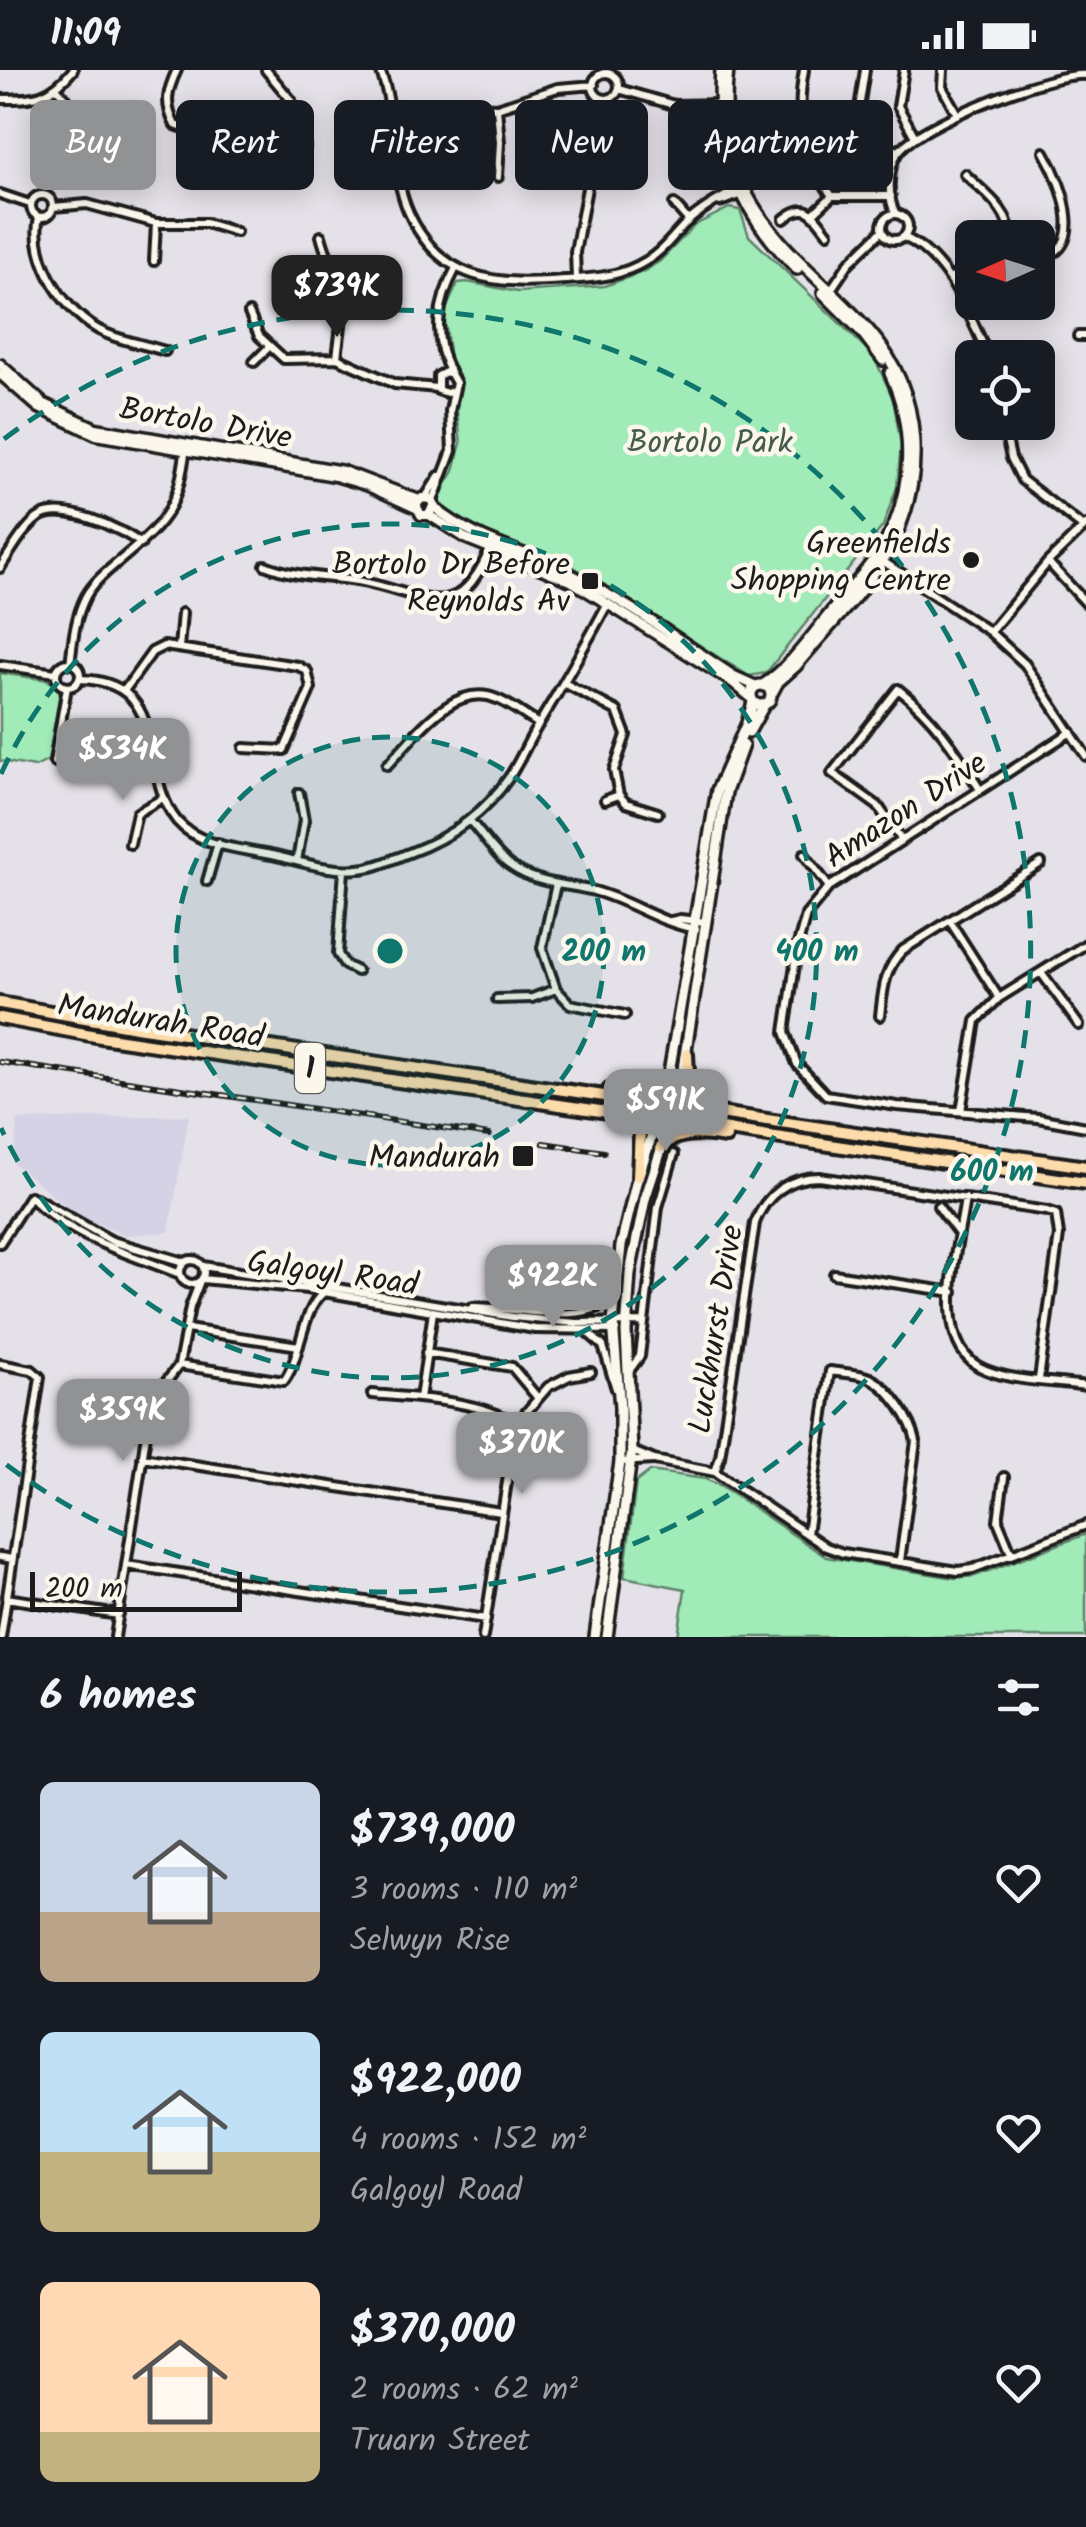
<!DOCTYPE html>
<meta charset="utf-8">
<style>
:root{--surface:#171b24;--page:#20242c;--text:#f1f3f6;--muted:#9ea1a6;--accent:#919294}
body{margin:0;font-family:Kalam,sans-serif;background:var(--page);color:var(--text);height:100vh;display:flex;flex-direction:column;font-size:38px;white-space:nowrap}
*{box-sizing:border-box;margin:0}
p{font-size:32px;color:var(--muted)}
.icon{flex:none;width:55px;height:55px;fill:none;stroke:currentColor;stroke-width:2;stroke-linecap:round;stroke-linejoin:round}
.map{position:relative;height:1567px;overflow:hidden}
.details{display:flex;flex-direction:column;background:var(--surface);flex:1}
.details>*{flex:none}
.hud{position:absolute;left:30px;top:30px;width:1028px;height:90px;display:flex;gap:20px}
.needle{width:65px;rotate:267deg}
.tools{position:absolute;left:955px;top:150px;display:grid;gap:20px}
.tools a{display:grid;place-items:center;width:100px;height:100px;border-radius:15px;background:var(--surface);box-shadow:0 5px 25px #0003;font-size:50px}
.scale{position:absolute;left:30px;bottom:25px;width:212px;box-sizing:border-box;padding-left:10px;border:5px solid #1c1c1c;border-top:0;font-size:28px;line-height:35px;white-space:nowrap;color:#1c1c1c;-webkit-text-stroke:8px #fbf7ec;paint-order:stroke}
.price{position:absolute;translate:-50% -85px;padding:0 22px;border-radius:20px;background:var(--accent);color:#fff;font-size:32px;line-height:65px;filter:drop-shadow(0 2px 5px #0008)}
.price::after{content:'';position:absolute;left:50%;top:60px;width:30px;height:22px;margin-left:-15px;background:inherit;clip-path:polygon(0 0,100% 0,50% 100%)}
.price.active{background:#222;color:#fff}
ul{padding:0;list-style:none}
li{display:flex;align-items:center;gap:30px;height:250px;padding:0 40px}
li span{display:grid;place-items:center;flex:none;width:280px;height:200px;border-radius:15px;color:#555}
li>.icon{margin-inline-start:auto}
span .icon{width:120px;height:120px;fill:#fffc;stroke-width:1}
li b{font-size:42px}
h2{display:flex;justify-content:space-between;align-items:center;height:120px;padding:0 40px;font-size:42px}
.pill{padding:0 35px;border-radius:15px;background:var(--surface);box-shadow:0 5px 25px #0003;font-size:35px;line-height:90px}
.pill.active{background:var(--accent);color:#fff}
.status{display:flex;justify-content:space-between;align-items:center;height:70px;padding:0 50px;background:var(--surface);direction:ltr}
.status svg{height:28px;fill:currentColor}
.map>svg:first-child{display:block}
.built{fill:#d6d2e6}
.green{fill:#a1ebb9;stroke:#5e846a;stroke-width:2.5}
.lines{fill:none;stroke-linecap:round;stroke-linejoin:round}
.minor-casing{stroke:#1c1c1c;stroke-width:14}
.tertiary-casing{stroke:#1c1c1c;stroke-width:15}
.secondary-casing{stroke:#1c1c1c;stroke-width:16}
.trunk-casing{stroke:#1c1c1c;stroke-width:18}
.minor{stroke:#fbf7ec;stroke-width:6}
.tertiary{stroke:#fbf7ec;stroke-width:8}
.secondary{stroke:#fbf7ec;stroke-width:9}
.trunk{stroke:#fddcac;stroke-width:10}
.rail-casing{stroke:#1c1c1c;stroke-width:6}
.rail{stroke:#fbf7ec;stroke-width:2.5;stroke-dasharray:8;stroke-linecap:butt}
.ring{fill:none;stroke:#0f766e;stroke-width:5;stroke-dasharray:18 12}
.poi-dot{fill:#1c1c1c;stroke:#fbf7ec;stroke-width:4}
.labels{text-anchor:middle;stroke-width:9;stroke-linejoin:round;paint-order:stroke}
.shield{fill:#fbf7ec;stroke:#5f5e5a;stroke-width:2.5}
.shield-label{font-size:30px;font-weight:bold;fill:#1c1c1c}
.street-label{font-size:32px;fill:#1c1c1c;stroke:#fbf7ec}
.park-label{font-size:32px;fill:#445a4b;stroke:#fbf7ec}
.poi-label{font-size:32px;fill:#1c1c1c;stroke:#fbf7ec;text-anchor:end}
.centre{fill:#0f766e;stroke:#fbf7ec;stroke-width:5}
.ring-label{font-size:30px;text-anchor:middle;font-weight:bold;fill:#0f766e;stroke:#fbf7ec;stroke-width:9;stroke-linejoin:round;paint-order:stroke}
</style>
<div class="status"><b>11:09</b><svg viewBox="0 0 49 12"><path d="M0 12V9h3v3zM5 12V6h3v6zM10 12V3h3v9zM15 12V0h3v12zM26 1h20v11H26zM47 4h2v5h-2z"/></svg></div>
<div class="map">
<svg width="1086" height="1567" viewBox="0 0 1086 1567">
<rect width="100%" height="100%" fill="#e5e1e8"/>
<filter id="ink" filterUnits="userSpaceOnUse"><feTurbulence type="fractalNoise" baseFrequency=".01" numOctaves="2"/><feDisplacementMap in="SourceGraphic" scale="20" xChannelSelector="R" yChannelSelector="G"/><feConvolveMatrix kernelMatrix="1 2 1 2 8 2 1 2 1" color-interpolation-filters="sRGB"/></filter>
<g filter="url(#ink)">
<path class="built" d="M189 1045 169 1162 126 1165 78 1146 13 1093 18 1050Z"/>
<path class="green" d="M729 138 740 140 749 166 873 285 893 328 901 375 897 417 883 456 766 603 749 606 570 495 489 467 433 435 454 401 461 373 457 342 459 311 450 288 445 253 446 239 458 213 467 212 518 222 605 216 643 202 660 191 695 155Z
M0 603 48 610 60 621 49 690 35 697 0 691Z
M650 1401 705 1409 720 1415 826 1487 955 1508 975 1506 1086 1464V1567H678L685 1519 624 1507 636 1412Z"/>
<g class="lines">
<defs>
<path id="minor" d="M177 0C167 21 164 34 175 55L200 64
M266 0 291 30 305 77
M380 0C398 45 389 99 409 143 441 213 498 215 565 210 593 208 621 207 646 191 662 182 672 167 685 154 701 139 724 126 743 117
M804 0C795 50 803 85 832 126
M904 0 898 36 915 67
M943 0 942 17 957 44
M593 16a13 13 0 1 1 26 0a13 13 0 1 1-26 0Z
M57 19 83 48
M619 19 674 35 724 34
M0 29C35 29 50 28 73 0
M497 38 500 72 498 107
M392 42 430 35 497 38 558 18 594 15
M855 64 865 0
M805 66C844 58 863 67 898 81
M965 104C984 123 1010 139 1010 168
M0 124 30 134
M31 136a11 11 0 1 1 22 0a11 11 0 1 1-22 0Z
M832 126H891
M720 132 746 123
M674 134 689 151
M53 137 87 134 156 153H206L236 162
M882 157a13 13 0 1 1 26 0a13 13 0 1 1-26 0Z
M813 144 832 126
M896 144C887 129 888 99 897 84 914 55 1057 0 1086 5
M39 147C29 189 66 246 105 263 123 271 146 275 165 281
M784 149C807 130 813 144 828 163
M321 166C326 186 336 204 340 221 345 242 339 267 337 288
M904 167C949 188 970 246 989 288
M1038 187C1086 184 1066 119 1044 82
M154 191 156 153
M576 209 575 182 587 118
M951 209 972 191
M830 221 849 193 882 161
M249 243 259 266 284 289 337 288 395 314 437 318
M1078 266H1086
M254 292 268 278
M451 304C432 267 437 233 456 198
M1003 352 1011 388 1022 410 1083 457
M425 428 439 406
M433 431 452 381 450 341 456 313 451 304 446 302 438 306V320L447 323 452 321
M881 490 990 562 1025 594 1086 686
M1048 492 1086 533
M265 495C293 507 327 506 357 511 424 522 457 562 492 474
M0 498C10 483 23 459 38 448 60 431 122 458 141 474
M990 562 1048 492 1086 455
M179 578 182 543
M56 605a12 12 0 1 1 24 0a12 12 0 1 1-24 0Z
M70 594C73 570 75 547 86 526 95 510 110 499 124 487 169 449 178 436 186 377
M0 595 56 603
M79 609C173 611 137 702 177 751 199 777 244 779 276 786 302 792 331 802 358 799 376 798 393 789 409 783 450 768 485 743 510 706 521 689 529 669 540 652 564 613 586 574 608 533
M566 614 617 641 626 665 614 700 619 725 626 733 658 743
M124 621 152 582 164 576 298 596 307 601 311 618 284 680 244 678
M1071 662 829 817 806 845 798 874 785 962 797 994 826 1025 897 1036 1038 1048 1086 1057
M54 692 67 617
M387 695C414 668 453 610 497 629 512 635 525 646 539 654
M605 730 619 725
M470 751C483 765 496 787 512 797 537 814 566 814 594 821 629 830 659 853 696 859
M901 769 878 736 832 703 898 619C934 647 955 679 979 718
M130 774 137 743 163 728
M804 784 829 817
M297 791 304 750 299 723
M344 800 338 884 345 895 357 901
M207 811 218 773
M556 814 542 878 556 919 570 934 625 945
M671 851 680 849 706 852
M951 853 999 928
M1042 904 1079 955
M497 929 532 928 556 919
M880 946C883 920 884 899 903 880L1041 793
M961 1041 976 951 999 928 1086 874
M30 1126C69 1168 128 1183 180 1204
M36 1128 112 1171 184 1192
M965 1128C959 1175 927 1278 986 1300 1016 1312 1054 1311 1086 1316
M938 1136 959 1164
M0 1173 30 1126
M180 1202a12 12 0 1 1 24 0a12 12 0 1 1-24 0Z
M203 1196 513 1247 576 1253 644 1252
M834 1204 953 1222
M202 1209 307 1219 535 1259 616 1260
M473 1237C507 1236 595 1258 613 1225
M187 1259 299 1276
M587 1262 603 1276 616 1319
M426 1283 512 1297 537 1327
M0 1294 32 1300 40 1307 1 1567
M179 1295 284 1311C302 1286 301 1242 323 1223
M629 1301 640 1286 658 1137 674 1084
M372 1324C415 1328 480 1330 516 1354
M420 1328 433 1242
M630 1380 654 1390 715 1402 826 1477 843 1483 958 1501 973 1499 1086 1455
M142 1387 501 1442
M620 1392 653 1390
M715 1402 720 1387 755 1153C765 1125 789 1107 819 1107L1047 1141 1056 1144 1059 1165 1039 1309
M1004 1407 998 1451 1012 1485
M807 1464 830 1301C843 1303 858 1303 870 1308 890 1318 912 1350 916 1371L900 1491
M0 1487 12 1489
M126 1495 486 1549
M6 1528 119 1545
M115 1567 151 1332 179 1295 190 1237 200 1211
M483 1567 516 1354 548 1317 569 1306 591 1302"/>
<path id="tertiary" d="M0 294 43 333 96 358 343 401 419 430
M0 304 39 338 96 365 335 406 366 415 416 438
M434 437C473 470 520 479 565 501 624 530 679 570 734 606L756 616
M429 445 434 434 430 429 422 428 416 435 421 445H429L465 468 571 511 732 612 750 627"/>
<path id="secondary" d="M721 0C715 80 740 143 797 199
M728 0C723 42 727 89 748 126 778 181 830 215 870 262 924 324 927 413 887 483 863 523 826 559 796 596L778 612 771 625
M823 223 862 262 883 290
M751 625a10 10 0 1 1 20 0a10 10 0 1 1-20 0Z
M763 615C791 596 810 568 831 542 849 520 869 499 884 475 914 423 915 357 890 303
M749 662 764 635
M595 1567 620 1392V1338L613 1252 621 1176 636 1113 665 1026 717 720 747 653 753 632
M607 1567 632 1381 626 1262 630 1203 645 1129 679 1025 726 722 743 675"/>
<path id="trunk" d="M0 933 136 957 1086 1097
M0 948 101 967 1086 1113
M687 984 689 1022 700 1039
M609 1020C629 1023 656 1025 668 1007
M630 1047 640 1059 638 1106
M661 1077C679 1060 704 1064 726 1067"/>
</defs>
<use href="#minor" class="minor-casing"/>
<use href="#tertiary" class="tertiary-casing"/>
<use href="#secondary" class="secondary-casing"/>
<use href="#trunk" class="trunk-casing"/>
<use href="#minor" class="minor"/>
<use href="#tertiary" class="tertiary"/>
<use href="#secondary" class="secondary"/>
<use href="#trunk" class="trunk"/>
<defs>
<path id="rail" d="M0 992 489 1065
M543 1073 604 1082"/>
</defs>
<use href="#rail" class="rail-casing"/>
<use href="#rail" class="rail"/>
</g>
</g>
<circle cx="390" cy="881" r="214" fill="#0f766e" fill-opacity=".12"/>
<g class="ring">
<circle cx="390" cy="881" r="214"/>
<path d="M1 704A427 427 0 1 1 1 1058"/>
<path d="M4 369A641 641 0 1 1 4 1393"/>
</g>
<g class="poi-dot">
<circle cx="971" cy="490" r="10"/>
<rect x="580" y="501" width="20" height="20" rx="5"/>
<rect x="511" y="1074" width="24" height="24" rx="5"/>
</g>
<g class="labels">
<rect class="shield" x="295" y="973" width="30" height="50" rx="8"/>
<g class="shield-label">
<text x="310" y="1008">1</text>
</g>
<g class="street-label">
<text transform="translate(206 352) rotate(10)" y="11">Bortolo Drive</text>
<text transform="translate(905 739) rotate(-33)" y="11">Amazon Drive</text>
<text transform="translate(161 950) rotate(9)" y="11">Mandurah Road</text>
<text transform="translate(333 1202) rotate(8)" y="11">Galgoyl Road</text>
<text transform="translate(715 1259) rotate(-81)" y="11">Luckhurst Drive</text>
</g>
<g class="park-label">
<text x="710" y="382">Bortolo Park</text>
</g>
<g class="poi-label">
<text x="951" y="483">Greenfields<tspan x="951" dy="37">Shopping Centre</tspan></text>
<text x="570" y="504">Bortolo Dr Before<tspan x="570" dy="37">Reynolds Av</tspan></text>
<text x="500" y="1097">Mandurah</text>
</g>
</g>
<circle cx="390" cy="881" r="15" class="centre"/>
<g class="ring-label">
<text x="604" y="891">200 m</text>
<text x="817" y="891">400 m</text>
<text x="992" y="1111">600 m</text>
</g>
</svg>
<div class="tools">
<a><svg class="needle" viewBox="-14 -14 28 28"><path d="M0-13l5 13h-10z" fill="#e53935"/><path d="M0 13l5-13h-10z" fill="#9ea1a6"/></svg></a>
<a><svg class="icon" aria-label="locate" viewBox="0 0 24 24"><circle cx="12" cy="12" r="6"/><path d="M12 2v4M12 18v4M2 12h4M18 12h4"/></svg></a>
</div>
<div class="scale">200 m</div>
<b class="price active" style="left:337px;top:270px">$739K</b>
<b class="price" style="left:123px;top:733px">$534K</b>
<b class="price" style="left:666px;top:1084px">$591K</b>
<b class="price" style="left:553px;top:1260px">$922K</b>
<b class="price" style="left:123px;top:1394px">$359K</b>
<b class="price" style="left:522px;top:1427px">$370K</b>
<div class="hud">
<a class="pill active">Buy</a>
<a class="pill">Rent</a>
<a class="pill">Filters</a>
<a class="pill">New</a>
<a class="pill">Apartment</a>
</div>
</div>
<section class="details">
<h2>6 homes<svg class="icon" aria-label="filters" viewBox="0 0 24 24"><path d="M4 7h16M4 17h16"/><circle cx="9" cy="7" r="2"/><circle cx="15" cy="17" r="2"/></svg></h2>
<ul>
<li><span style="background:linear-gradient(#c9d6e8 65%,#b9a48a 0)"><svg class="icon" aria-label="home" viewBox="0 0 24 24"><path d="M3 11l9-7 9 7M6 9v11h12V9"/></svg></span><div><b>$739,000</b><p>3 rooms · 110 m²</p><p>Selwyn Rise</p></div><svg class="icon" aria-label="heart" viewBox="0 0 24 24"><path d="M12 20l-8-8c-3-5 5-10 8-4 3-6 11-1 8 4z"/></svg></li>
<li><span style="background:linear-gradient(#bfe0f5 60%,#c2b280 0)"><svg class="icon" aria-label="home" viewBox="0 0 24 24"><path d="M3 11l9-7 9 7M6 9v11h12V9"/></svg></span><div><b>$922,000</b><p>4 rooms · 152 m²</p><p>Galgoyl Road</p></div><svg class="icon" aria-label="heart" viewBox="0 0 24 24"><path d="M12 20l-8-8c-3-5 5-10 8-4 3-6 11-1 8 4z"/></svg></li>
<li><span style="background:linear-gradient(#ffd9b3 75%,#c2b280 0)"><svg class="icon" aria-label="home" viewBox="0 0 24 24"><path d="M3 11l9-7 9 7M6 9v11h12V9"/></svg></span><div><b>$370,000</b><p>2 rooms · 62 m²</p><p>Truarn Street</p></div><svg class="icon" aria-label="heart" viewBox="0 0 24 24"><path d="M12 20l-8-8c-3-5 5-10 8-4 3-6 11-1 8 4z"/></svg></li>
</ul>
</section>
